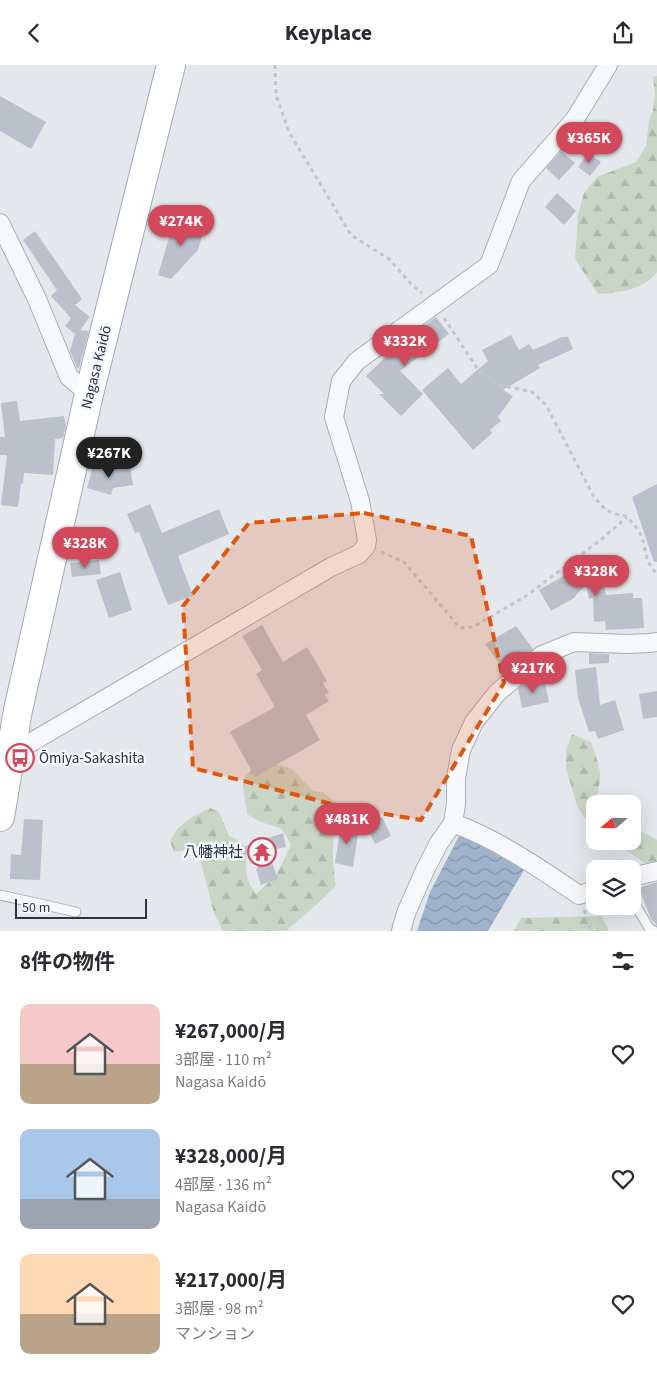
<!DOCTYPE html>
<html lang="ja">
<meta charset="utf-8">
<style>
:root{--surface:#fff;--page:#f7f7f7;--text:#2b2b33;--muted:#7c7c81;--accent:#d1495b}
body{margin:0;font-family:"Source Sans 3","Noto Sans JP",sans-serif;background:var(--page);color:var(--text);height:100vh;display:flex;flex-direction:column;font-size:19px;white-space:nowrap}
*{box-sizing:border-box;margin:0}
p{font-size:16px;color:var(--muted)}
.icon{flex:none;width:28px;height:28px;fill:none;stroke:currentColor;stroke-width:2;stroke-linecap:round;stroke-linejoin:round}
.map{position:relative;height:866px;overflow:hidden}
.panel{display:flex;flex-direction:column;background:var(--surface);flex:1}
.panel>*{flex:none}
.needle{width:32px;rotate:250deg}
.fabs{position:absolute;left:586px;top:730px;display:grid;gap:10px}
.fabs a{display:grid;place-items:center;width:55px;height:55px;border-radius:10px;background:var(--surface);box-shadow:0 5px 20px #0002;font-size:25px}
.scale{position:absolute;left:15px;bottom:12px;width:132px;box-sizing:border-box;padding-left:5px;border:2px solid #2b3445;border-top:0;font-size:14px;line-height:18px;white-space:nowrap;color:#2b3445;-webkit-text-stroke:4px #f4f6f9;paint-order:stroke}
.price{position:absolute;translate:-50% -42px;padding:0 11px;border-radius:18px;background:var(--accent);color:#fff;font-size:16px;line-height:32px;filter:drop-shadow(0 1px 2px #0008)}
.price::after{content:'';position:absolute;left:50%;top:30px;width:15px;height:11px;margin-left:-8px;background:inherit;clip-path:polygon(0 0,100% 0,50% 100%)}
.price.current{background:#222;color:#fff}
ul{padding:0;list-style:none}
li{display:flex;align-items:center;gap:15px;height:125px;padding:0 20px}
li span{display:grid;place-items:center;flex:none;width:140px;height:100px;border-radius:10px;color:#555}
li>.icon{margin-inline-start:auto}
span .icon{width:60px;height:60px;fill:#fffc;stroke-width:1}
li b{font-size:21px}
h2{display:flex;justify-content:space-between;align-items:center;height:60px;padding:0 20px;font-size:21px}
header{display:flex;justify-content:space-between;align-items:center;height:65px;padding:0 20px;background:var(--surface);font-size:22px;font-weight:700}
.map>svg:first-child{display:block}
.forest{fill:url(#forest-firs)}
.water{fill:url(#water-waves)}
.building{fill:#bbc0ca}
.lines{fill:none;stroke-linecap:round;stroke-linejoin:round}
.service-casing{stroke:#a9aeb7;stroke-width:11}
.minor-casing{stroke:#a9aeb7;stroke-width:20}
.primary-casing{stroke:#a3abb8;stroke-width:30}
.path{stroke:#c2c5cb;stroke-width:3;stroke-dasharray:4 4;stroke-linecap:butt}
.service{stroke:#f7f8fa;stroke-width:9}
.minor{stroke:#f7f8fa;stroke-width:18}
.primary{stroke:#fff;stroke-width:28}
.marked{fill:#df570f;fill-opacity:0.2;stroke:#df570f;stroke-width:4;stroke-dasharray:10 6;stroke-linejoin:round}
.labels{text-anchor:middle;stroke-width:5;stroke-linejoin:round;paint-order:stroke}
.street-label{font-size:15px;fill:#2b3445;stroke:#f4f6f9}
.poi-label{font-size:15px;fill:#2b3445;stroke:#f4f6f9;text-anchor:start}
</style>
<header><svg class="icon" aria-label="back" viewBox="0 0 24 24"><path d="M15 5l-7 7 7 7"/></svg>Keyplace<svg class="icon" aria-label="share" viewBox="0 0 24 24"><path d="M12 15V3M7 8l5-5 5 5M5 13v7h14v-7"/></svg></header>
<div class="map">
<svg width="657" height="866" viewBox="0 0 657 866">
<defs>
<pattern id="forest-firs" width="22" height="20" patternUnits="userSpaceOnUse" patternTransform="scale(1.25)"><rect width="22" height="20" fill="#c9d6c5"/><path d="M5 1l3.5 6h-7zM16 11l3.5 6h-7z" fill="#adb8ab"/></pattern>
<pattern id="water-waves" width="16" height="10" patternUnits="userSpaceOnUse" patternTransform="scale(1.25)"><rect width="16" height="10" fill="#9fb4cc"/><path d="M0 5q4-4 8 0t8 0" fill="none" stroke="#8293a7"/></pattern>
</defs>
<rect width="100%" height="100%" fill="#e4e7ec"/>
<path class="forest" d="M657 11V207C644 225 618 228 598 229L575 194 578 150 584 128 597 112 636 97 646 81 649 55 653 46 655 29 653 12Z
M572 669 591 677C595 690 601 701 600 715 599 723 596 730 596 739H595V765L590 760 578 743 566 704V685Z
M262 696 291 703 313 726 322 727 339 740C332 765 331 795 336 821L316 840 286 866H223L214 848 199 790 187 785 174 787 170 776 178 763 192 752 210 743 219 747 229 771C255 780 242 795 248 815 249 820 254 825 256 829L276 811 291 780 282 764 261 757 247 749 243 721 245 711Z
M633 762 657 775V799L648 800 623 783 608 776H632Z
M602 851 609 866H514L521 853Z"/>
<path class="water" d="M459 771 475 777 524 805 488 866H417L430 827Z"/>
<path class="building" d="M0 31 46 57 31 84 0 66Z
M561 86 575 98 559 115 546 103Z
M588 88 601 97 590 111 578 102Z
M557 128 576 146 564 160 545 142Z
M175 153 205 161 198 185 171 214 158 210Z
M35 166 82 234 75 240 90 252 80 265 89 266 79 303H77L70 286 75 269 65 261 71 253 51 231 57 225 23 175Z
M436 252 449 269 400 306 423 329 401 351 379 329H384L366 311 395 283Z
M511 270 519 285 529 279 533 285 562 272H568L573 284 538 300 540 303 503 325 513 331 498 352 501 356 490 365 492 368 473 385 422 325 448 303 461 319 488 296 482 285Z
M17 336 20 356 64 351 66 361 63 373 55 374 53 410 24 408 23 419 21 418 18 442 1 440 7 390H0V372H5L1 338Z
M94 398 114 404 130 401 133 420 113 423 111 430 87 423Z
M657 419V497H654L632 432Z
M150 439 162 468 219 444 229 469 178 491 193 531 168 540 139 467 135 468 127 449Z
M599 494 606 530 633 528V533H642L644 563 606 565 605 556 594 557 593 533 589 534 586 519 574 533 551 546 539 525 567 509 574 498Z
M99 495 101 509 72 512 70 498Z
M120 507 132 545 109 553 96 515Z
M262 560 283 597 307 582 327 616 323 618 329 628 325 630 329 636 306 650 320 675 255 712 230 667 275 642 256 609 262 605 242 571Z
M516 561 533 584 508 602H502L485 579Z
M589 588 609 589V598L589 599Z
M596 602 600 640 615 635 624 665 598 674 595 666 589 667 578 633 575 605Z
M544 614 549 637 522 643 518 624 525 619Z
M657 626V652L643 654 639 629Z
M382 752 391 771 375 779 366 760Z
M24 754 43 755 40 815 10 814 11 789 21 790Z
M341 758 359 762 353 802 335 798Z
M283 768 286 782 271 785 274 794 271 795 278 814 261 820 256 804 258 803 253 789 242 791 240 783Z
M657 817V861L651 854 639 823Z"/>
<g class="lines">
<defs>
<path id="service" d="M0 830 76 847
M632 834 649 863 654 866"/>
<path id="minor" d="M0 158 37 234 69 312 89 329
M6 692 331 502 359 489 366 481 367 475 360 436 334 352 341 316 357 296 489 200 521 116 575 54 608 0
M453 758C499 775 539 803 579 830L595 825
M632 812 657 806
M401 866 406 848 425 805 439 778 453 758 456 739V713L461 685 474 657 497 628 542 590 574 577 628 579 650 578 657 577"/>
<path id="primary" d="M0 752 18 645 89 329 171 0"/>
</defs>
<use href="#service" class="service-casing"/>
<use href="#minor" class="minor-casing"/>
<use href="#primary" class="primary-casing"/>
<path class="path" d="M275 0 276 30 289 67 351 170 389 194 412 220 422 228
M444 253 479 306 500 320 532 327 546 340 594 432 606 445 616 449 626 451 636 462 642 472 648 497 657 510
M381 487 404 497 460 563 473 562 526 531 603 473 627 452
M584 845 591 866"/>
<use href="#service" class="service"/>
<use href="#minor" class="minor"/>
<use href="#primary" class="primary"/>
</g>
<path class="marked" d="M364 448 471 471 504 618 421 755 343 742 193 703 183 541 249 458Z"/>
<defs>
<symbol id="bus-ring" viewBox="-11 -11 22 22"><circle r="9.5" fill="#f4f6f9" stroke="#d1495b" stroke-width="1.5"/><path d="M-5-6H5V4H4V6H2V4H-2V6H-4V4H-5ZM-3.5-4V0h7V-4ZM-3.5 1.2v1.5H-2V1.2ZM2 1.2v1.5H3.5V1.2Z" fill="#d1495b"/></symbol>
<symbol id="temple-ring" viewBox="-11 -11 22 22"><circle r="9.5" fill="#f4f6f9" stroke="#d1495b" stroke-width="1.5"/><path d="M0-6L5-2H3V0L6.5 2.5H4V6H1.5V3h-3V6H-4V2.5H-6.5L-3 0V-2H-5Z" fill="#d1495b"/></symbol>
</defs>
<g fill-rule="evenodd">
<use href="#bus-ring" x="4" y="677" width="32" height="32"/>
<use href="#temple-ring" x="246" y="771" width="32" height="32"/>
</g>
<g class="labels">
<g class="street-label">
<text transform="translate(96 302) rotate(-76)" y="5">Nagasa Kaidō</text>
</g>
<g class="poi-label">
<text x="39" y="698">Ōmiya-Sakashita</text>
<text x="243" y="792" text-anchor="end">八幡神社</text>
</g>
</g>
</svg>
<div class="fabs">
<a><svg class="needle" viewBox="-14 -14 28 28"><path d="M0-13l5 13h-10z" fill="#e53935"/><path d="M0 13l5-13h-10z" fill="#7c7c81"/></svg></a>
<a><svg class="icon" aria-label="layers" viewBox="0 0 24 24"><path d="M12 4l9 5-9 5-9-5zM3 14l9 5 9-5"/></svg></a>
</div>
<div class="scale">50 m</div>
<b class="price" style="left:589px;top:99px">¥365K</b>
<b class="price" style="left:181px;top:182px">¥274K</b>
<b class="price" style="left:405px;top:302px">¥332K</b>
<b class="price current" style="left:109px;top:414px">¥267K</b>
<b class="price" style="left:85px;top:504px">¥328K</b>
<b class="price" style="left:596px;top:532px">¥328K</b>
<b class="price" style="left:533px;top:629px">¥217K</b>
<b class="price" style="left:347px;top:780px">¥481K</b>
</div>
<section class="panel">
<h2>8件の物件<svg class="icon" aria-label="filters" viewBox="0 0 24 24"><path d="M4 7h16M4 17h16"/><circle cx="9" cy="7" r="2"/><circle cx="15" cy="17" r="2"/></svg></h2>
<ul>
<li><span style="background:linear-gradient(#f6c9c9 60%,#b9a48a 0)"><svg class="icon" aria-label="home" viewBox="0 0 24 24"><path d="M3 11l9-7 9 7M6 9v11h12V9"/></svg></span><div><b>¥267,000/月</b><p>3部屋 · 110 m²</p><p>Nagasa Kaidō</p></div><svg class="icon" aria-label="heart" viewBox="0 0 24 24"><path d="M12 20l-8-8c-3-5 5-10 8-4 3-6 11-1 8 4z"/></svg></li>
<li><span style="background:linear-gradient(#a9c7e8 70%,#9aa5b1 0)"><svg class="icon" aria-label="home" viewBox="0 0 24 24"><path d="M3 11l9-7 9 7M6 9v11h12V9"/></svg></span><div><b>¥328,000/月</b><p>4部屋 · 136 m²</p><p>Nagasa Kaidō</p></div><svg class="icon" aria-label="heart" viewBox="0 0 24 24"><path d="M12 20l-8-8c-3-5 5-10 8-4 3-6 11-1 8 4z"/></svg></li>
<li><span style="background:linear-gradient(#ffd9b3 60%,#b9a48a 0)"><svg class="icon" aria-label="home" viewBox="0 0 24 24"><path d="M3 11l9-7 9 7M6 9v11h12V9"/></svg></span><div><b>¥217,000/月</b><p>3部屋 · 98 m²</p><p>マンション</p></div><svg class="icon" aria-label="heart" viewBox="0 0 24 24"><path d="M12 20l-8-8c-3-5 5-10 8-4 3-6 11-1 8 4z"/></svg></li>
</ul>
</section>
